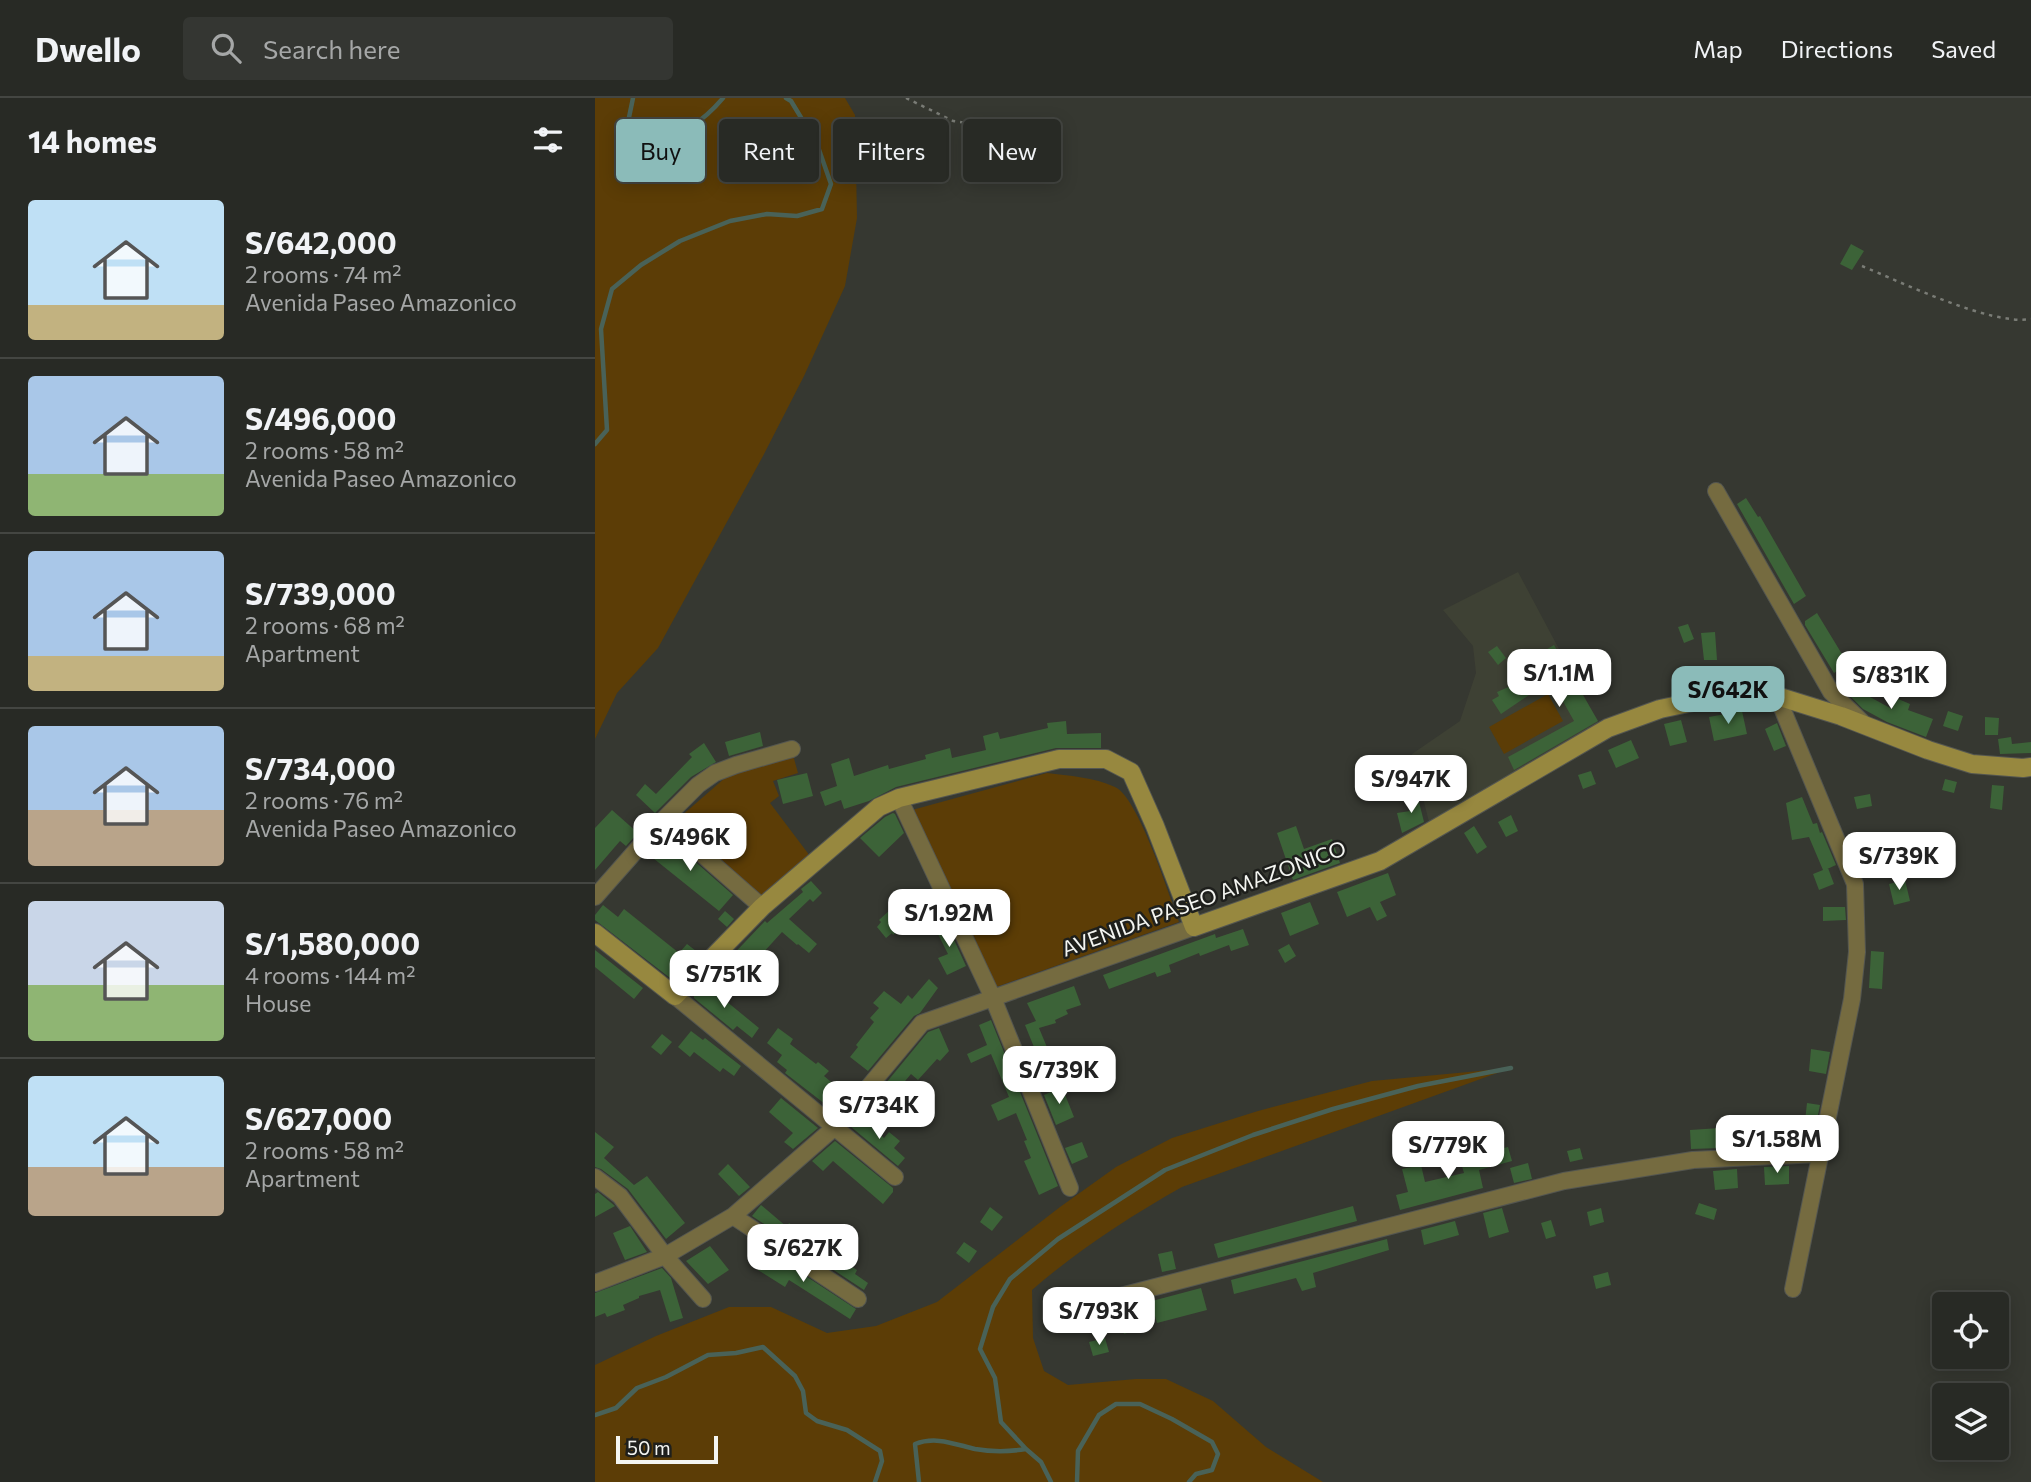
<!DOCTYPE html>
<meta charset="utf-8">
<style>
:root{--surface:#282a25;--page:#343632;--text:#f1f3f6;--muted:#a5a7a7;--line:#444642;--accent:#8bbbb9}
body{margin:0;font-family:Commissioner,sans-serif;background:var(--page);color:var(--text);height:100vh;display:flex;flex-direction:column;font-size:26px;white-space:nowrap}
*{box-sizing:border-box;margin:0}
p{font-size:23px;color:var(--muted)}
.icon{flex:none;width:38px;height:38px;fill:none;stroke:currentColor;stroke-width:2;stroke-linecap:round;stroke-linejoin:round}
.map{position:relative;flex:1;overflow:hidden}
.drawer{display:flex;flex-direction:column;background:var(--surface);width:595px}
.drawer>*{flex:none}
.hud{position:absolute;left:21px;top:21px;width:665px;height:63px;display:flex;gap:14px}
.controls{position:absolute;left:1337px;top:1194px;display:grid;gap:14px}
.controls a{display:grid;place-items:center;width:77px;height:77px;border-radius:7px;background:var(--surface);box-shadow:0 4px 18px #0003,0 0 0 2px var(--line);font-size:35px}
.scale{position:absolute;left:21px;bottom:18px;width:102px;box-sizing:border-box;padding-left:7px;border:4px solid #f4f5f1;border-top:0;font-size:19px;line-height:24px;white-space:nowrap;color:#f4f5f1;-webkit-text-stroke:5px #1e1f1c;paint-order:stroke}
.price{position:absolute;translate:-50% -60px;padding:0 16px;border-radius:14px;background:#fff;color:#222;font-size:23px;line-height:46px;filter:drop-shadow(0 2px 4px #0008)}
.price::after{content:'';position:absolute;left:50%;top:42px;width:21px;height:16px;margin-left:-10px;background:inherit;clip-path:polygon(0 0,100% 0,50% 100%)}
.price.on{background:var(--accent);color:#111}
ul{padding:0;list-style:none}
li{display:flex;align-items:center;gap:21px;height:175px;padding:0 28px}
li+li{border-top:2px solid var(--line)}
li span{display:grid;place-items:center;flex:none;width:196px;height:140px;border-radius:7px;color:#555}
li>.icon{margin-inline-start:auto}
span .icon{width:84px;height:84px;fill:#fffc;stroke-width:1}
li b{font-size:30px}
h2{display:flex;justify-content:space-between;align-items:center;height:84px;padding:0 28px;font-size:30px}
.pill{padding:0 24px;border-radius:7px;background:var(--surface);box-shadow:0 4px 18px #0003,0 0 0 2px var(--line);font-size:24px;line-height:63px}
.pill.on{background:var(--accent);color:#111}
header{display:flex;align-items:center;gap:42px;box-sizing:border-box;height:98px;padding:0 35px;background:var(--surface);border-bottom:2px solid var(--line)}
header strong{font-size:33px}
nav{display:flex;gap:38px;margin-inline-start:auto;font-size:24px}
.search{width:490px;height:63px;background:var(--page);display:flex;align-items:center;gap:18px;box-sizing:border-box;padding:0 24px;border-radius:7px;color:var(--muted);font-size:26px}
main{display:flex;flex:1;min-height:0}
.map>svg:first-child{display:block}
.built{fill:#3e4134}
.green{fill:#5c3d06}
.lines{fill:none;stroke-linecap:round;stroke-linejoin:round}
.stream{stroke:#496258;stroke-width:4.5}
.building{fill:#3c6338}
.street-casing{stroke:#545650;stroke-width:18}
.secondary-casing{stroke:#545650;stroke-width:20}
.path{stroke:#7a7c76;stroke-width:2.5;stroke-dasharray:3.5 5;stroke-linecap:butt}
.street{stroke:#756b40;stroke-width:16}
.secondary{stroke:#97883f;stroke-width:18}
.labels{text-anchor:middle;stroke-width:5;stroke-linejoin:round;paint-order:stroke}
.street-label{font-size:21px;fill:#f4f5f1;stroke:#1e1f1c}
</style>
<header>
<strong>Dwello</strong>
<div class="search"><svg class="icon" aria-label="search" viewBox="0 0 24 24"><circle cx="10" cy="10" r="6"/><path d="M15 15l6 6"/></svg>Search here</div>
<nav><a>Map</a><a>Directions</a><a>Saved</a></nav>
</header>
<main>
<section class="drawer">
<h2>14 homes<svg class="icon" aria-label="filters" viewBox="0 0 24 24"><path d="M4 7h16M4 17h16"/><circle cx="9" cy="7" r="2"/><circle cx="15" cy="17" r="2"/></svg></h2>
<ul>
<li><span style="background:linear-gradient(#bfe0f5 75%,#c2b280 0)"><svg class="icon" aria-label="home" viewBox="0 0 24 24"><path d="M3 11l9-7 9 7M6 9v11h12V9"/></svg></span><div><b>S/642,000</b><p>2 rooms · 74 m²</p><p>Avenida Paseo Amazonico</p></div></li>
<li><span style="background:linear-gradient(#a9c7e8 70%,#8fb573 0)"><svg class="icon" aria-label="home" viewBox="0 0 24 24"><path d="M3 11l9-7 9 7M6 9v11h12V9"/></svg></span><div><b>S/496,000</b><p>2 rooms · 58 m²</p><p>Avenida Paseo Amazonico</p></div></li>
<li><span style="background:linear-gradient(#a9c7e8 75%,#c2b280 0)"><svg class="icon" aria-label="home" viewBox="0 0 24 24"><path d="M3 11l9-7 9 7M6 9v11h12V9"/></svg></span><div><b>S/739,000</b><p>2 rooms · 68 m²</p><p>Apartment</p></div></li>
<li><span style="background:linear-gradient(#a9c7e8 60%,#b9a48a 0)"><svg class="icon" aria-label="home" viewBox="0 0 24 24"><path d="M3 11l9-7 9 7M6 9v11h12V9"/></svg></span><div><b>S/734,000</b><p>2 rooms · 76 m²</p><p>Avenida Paseo Amazonico</p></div></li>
<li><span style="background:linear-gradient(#c9d6e8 60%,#8fb573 0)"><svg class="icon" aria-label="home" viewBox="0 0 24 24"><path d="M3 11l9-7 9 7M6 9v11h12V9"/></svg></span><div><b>S/1,580,000</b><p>4 rooms · 144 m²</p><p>House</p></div></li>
<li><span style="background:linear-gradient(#bfe0f5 65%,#b9a48a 0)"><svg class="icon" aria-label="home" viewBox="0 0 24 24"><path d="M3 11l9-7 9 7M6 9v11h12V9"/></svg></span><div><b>S/627,000</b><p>2 rooms · 58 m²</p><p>Apartment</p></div></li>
</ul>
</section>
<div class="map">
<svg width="1436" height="1384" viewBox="0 0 1436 1384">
<rect width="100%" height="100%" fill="#363831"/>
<path class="built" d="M923 474 1006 630 835 728 817 656 865 623 881 575 878 548 848 512Z"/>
<path class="green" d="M0 0H250L260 17 262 120 250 188 209 278 168 358 63 550 22 595 0 641Z
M953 596 968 623 909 656 894 629Z
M198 657 203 675 178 683 184 698 175 705 215 758 172 797 165 798 77 726 138 673Z
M452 675C474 678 499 679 520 689 543 699 574 797 584 824L401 889 317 712Z
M916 970 587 1089C534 1119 483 1152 437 1192L438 1240 449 1273 473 1287 541 1281H571L618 1303 671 1349 728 1384H0V1267L61 1238 134 1209H176L232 1235 281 1228 342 1204 465 1109 521 1069 577 1040 663 1013 777 983Z"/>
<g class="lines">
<path class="stream" d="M38 0 32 29 57 46C88 35 107 25 128 0
M0 346 12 332 6 231 17 191 46 167 85 143 135 123 172 116 202 118 227 111 236 86 222 46 196 3 191 0
M0 1317 21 1310 42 1290 71 1279 113 1257 141 1255 168 1249 200 1278 208 1293 211 1315 222 1323 252 1332 285 1353 287 1363 280 1384
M431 1351 406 1324 400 1280 385 1251 398 1209 415 1181 463 1141 570 1072 658 1037 738 1011 823 988 916 970
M324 1384 320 1346C341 1338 359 1346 380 1351 397 1354 413 1354 431 1351L446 1364 456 1384
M482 1384 483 1353 504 1317 521 1306H545L577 1321 617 1344 623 1356 617 1372 601 1376 594 1384"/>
</g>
<path class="building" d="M410 31 457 41 456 47H454L453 52 434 49V46L408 45Z
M1256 146 1269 153 1257 172 1245 166Z
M1151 400 1163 419 1165 418 1211 498 1199 506 1142 406Z
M1222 515 1253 566 1239 575 1210 527V523Z
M1093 526 1099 541 1089 545 1083 529Z
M1120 534 1122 562H1109L1106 535Z
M959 547 1003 623 919 672 913 659 979 623 942 557Z
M902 548 911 560 903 567 893 554Z
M1262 582 1279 591 1275 599 1297 611 1301 600 1315 606 1313 612 1338 621 1331 639 1292 624 1268 611 1254 597Z
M925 584 934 597 906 616 897 602 904 598 902 594Z
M1147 613 1152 636 1119 643 1114 619Z
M1353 613 1368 618 1363 633 1348 628Z
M1390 619 1404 620 1403 637H1390Z
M1086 622 1092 644 1075 648 1069 626Z
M471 623 472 636 506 635V650H461L301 689 274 703 249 711 246 702 230 708 225 694 242 688 236 666 254 660 259 678 293 667 294 671 331 661 330 657 355 650 357 660 391 652 388 638 403 634 405 641 453 630 452 625Z
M1182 625 1191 648 1179 653 1170 631Z
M165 634 168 648 134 658 130 644Z
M1416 639 1417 646 1436 644V655L1405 656 1403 641Z
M1036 642 1044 660 1021 670 1013 652Z
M109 645 121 664 96 679 60 715 41 697 50 686 61 696 97 659 94 656Z
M996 673 1001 686 988 691 983 677Z
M212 675 218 698 188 706 182 682Z
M1350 681 1362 684 1359 695 1347 692Z
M1397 687 1409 688 1407 712 1395 710Z
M822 696 829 724 807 735 802 715 815 713 812 699Z
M1275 696 1277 708 1262 711 1259 699Z
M1207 699 1218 726 1222 725 1225 735 1227 734 1241 767 1230 772 1233 770 1239 786 1224 792 1218 776 1228 772 1214 739 1197 742 1191 705Z
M17 712 43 735 31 748 25 743 0 772V730Z
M298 715 300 716 309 735 284 759 265 740 290 719Z
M916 717 923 733 911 739 903 724Z
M701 728 709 751 737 741 745 765 698 782 682 735Z
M879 728 892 749 882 756 869 735Z
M71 738 138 797 124 813 53 756 68 739Z
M793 775 801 797 785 804 792 818 782 823 775 809 752 819 742 794Z
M1310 782 1315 803 1299 807 1294 786Z
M216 783 227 795 218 804 215 801 194 821 222 846 214 855 203 846 202 847 187 834 167 856 176 864 156 886 131 864 170 823 172 825 208 794 206 791Z
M308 800 322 815 298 837 297 835 291 840 282 829 286 824 284 822Z
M715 804 724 826 695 838 686 815Z
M8 807 23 819 29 811 84 855 92 846 101 853 92 863 96 866 79 883 0 822V817Z
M1228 809H1250L1251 822 1228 823Z
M130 813 139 821 132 829 123 821Z
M349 820 371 868 352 877 343 860 353 856 338 826Z
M648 831 654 847 636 853 634 847 605 858 604 855 574 867 576 874 562 879 560 874 514 891 508 877 620 836 621 840Z
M694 846 701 858 690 865 683 852Z
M0 852 48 890 39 901 0 869Z
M1276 853 1289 854 1287 891 1274 890Z
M334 881 343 890 325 915 319 918 273 973 255 959 263 949 261 947 279 924 275 920 284 910 278 905 289 893 306 906 313 897 317 901Z
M109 885 164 930 157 940 142 928 138 932 99 900V895Z
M479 888 486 907 471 912 473 916 460 922 461 925 444 930 454 954 443 959 430 927 441 923 432 905Z
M396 922 463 1088 444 1097 429 1063 436 1060 429 1043 432 1042 421 1015 403 1023 396 1007 414 999 396 956 376 965 372 956 392 947 384 927Z
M183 930 198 941 195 946 221 966 223 964 234 973 229 978 253 998 239 1013 190 975 192 972 182 964 187 957 172 945Z
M344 930 354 953 345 963 342 961 323 982 316 976 300 995 312 1006 304 1015 282 996 333 934Z
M96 933 108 942 110 940 146 968 139 978 128 970 125 974 99 954 95 959 83 949Z
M67 936 77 944 66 957 56 949Z
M1216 951 1235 954 1231 976 1214 973Z
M467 989 479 1019 461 1027 449 997Z
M186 1000 223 1030 198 1051 189 1044 198 1035 174 1014Z
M1212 1005 1225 1007 1217 1046 1201 1047 1204 1022 1210 1023Z
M263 1018 289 1040 294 1034 305 1043 299 1050 310 1060 303 1068 255 1028Z
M1155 1028V1049L1096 1051 1095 1032Z
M0 1034 19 1049 9 1060 39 1087 52 1078 90 1125 71 1141 33 1091 6 1071 0 1069Z
M240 1043 298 1090V1094L288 1106 238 1063 228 1073 217 1063Z
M487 1044 493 1059 477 1066 470 1050Z
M913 1049 917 1063 884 1072 888 1090 805 1112 801 1097 813 1094 807 1071 826 1067 830 1084 869 1075 866 1065 897 1057V1053Z
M985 1050 988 1061 975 1064 972 1053Z
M933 1065 937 1081 919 1085 915 1070Z
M133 1066 155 1089 144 1098 123 1076Z
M1194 1068V1086L1170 1087 1169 1069Z
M1142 1071 1143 1090 1120 1092 1118 1073Z
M3 1094 20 1108 0 1119V1096Z
M1104 1105 1122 1111 1119 1122 1100 1116Z
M166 1107 192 1129 194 1125 234 1152 238 1146 251 1155 247 1162 262 1172 260 1176 273 1185 269 1192 157 1118Z
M758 1108 762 1123 623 1160 619 1146Z
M395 1109 408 1119 397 1133 385 1124Z
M907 1110 914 1134 894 1140 888 1115Z
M1006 1110 1009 1124 995 1128 992 1114Z
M956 1122 961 1138 951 1141 946 1125Z
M860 1123 864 1137 829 1147 826 1132Z
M35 1128 52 1154 30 1162 18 1135Z
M792 1141 794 1152 718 1175 721 1189 707 1193 701 1180 639 1196 636 1182Z
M369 1144 382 1153 374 1165 361 1155Z
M115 1148 134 1172 113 1186 91 1163Z
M577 1153 581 1171 567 1174 563 1156Z
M174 1154 261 1211 255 1221 194 1182 190 1189 163 1172Z
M67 1170 76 1180 88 1220 75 1224 65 1192 44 1198V1200L28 1207 30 1212 12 1219 10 1215 0 1219V1195Z
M1013 1174 1016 1187 1001 1191 998 1178Z
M606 1190 612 1212 562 1225 560 1218 539 1224 541 1232 529 1236 523 1212Z
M510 1240 514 1254 498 1258 494 1244Z"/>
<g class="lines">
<defs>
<path id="street" d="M1121 393 1236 594 1269 626
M1182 598 1260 786 1262 854 1257 901 1198 1191
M304 700 398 900 475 1090
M68 722 167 809
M0 799 68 722 103 687 120 675 141 667 197 651
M80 898 300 1079
M0 1079 25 1098 70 1158 108 1201
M138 1118 263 1201
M0 1185 70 1158 138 1118 240 1029 327 925 599 829
M510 1202 969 1083 1098 1062 1224 1056"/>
<path id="secondary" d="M0 835 80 898 167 809 284 709 304 700 464 661H511L536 674 560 728 599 829 785 763 1013 630 1065 611 1136 596 1182 598 1246 618 1333 652 1377 666 1428 670 1436 669"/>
</defs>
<use href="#street" class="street-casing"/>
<use href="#secondary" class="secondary-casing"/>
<path class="path" d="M311 0 358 23 410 31
M1267 168C1306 184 1396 228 1436 221"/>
<use href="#street" class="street"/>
<use href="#secondary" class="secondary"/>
</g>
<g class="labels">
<g class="street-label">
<text transform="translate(609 801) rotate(-20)" y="7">AVENIDA PASEO AMAZONICO</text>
</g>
</g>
</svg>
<div class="controls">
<a><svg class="icon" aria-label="locate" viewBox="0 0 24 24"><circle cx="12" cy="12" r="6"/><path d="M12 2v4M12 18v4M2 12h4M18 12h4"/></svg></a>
<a><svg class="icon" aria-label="layers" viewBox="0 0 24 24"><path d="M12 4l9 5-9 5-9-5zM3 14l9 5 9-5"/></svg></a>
</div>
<div class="scale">50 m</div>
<b class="price" style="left:964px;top:611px">S/1.1M</b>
<b class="price" style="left:1296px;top:613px">S/831K</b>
<b class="price on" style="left:1133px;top:628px">S/642K</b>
<b class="price" style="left:816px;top:717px">S/947K</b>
<b class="price" style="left:95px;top:775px">S/496K</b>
<b class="price" style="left:1304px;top:794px">S/739K</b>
<b class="price" style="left:354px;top:851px">S/1.92M</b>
<b class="price" style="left:129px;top:912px">S/751K</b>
<b class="price" style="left:464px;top:1008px">S/739K</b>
<b class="price" style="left:284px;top:1043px">S/734K</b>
<b class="price" style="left:1182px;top:1077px">S/1.58M</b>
<b class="price" style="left:853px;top:1083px">S/779K</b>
<b class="price" style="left:208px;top:1186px">S/627K</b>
<b class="price" style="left:504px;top:1249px">S/793K</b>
<div class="hud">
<a class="pill on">Buy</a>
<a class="pill">Rent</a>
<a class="pill">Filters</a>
<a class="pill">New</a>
</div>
</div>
</main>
